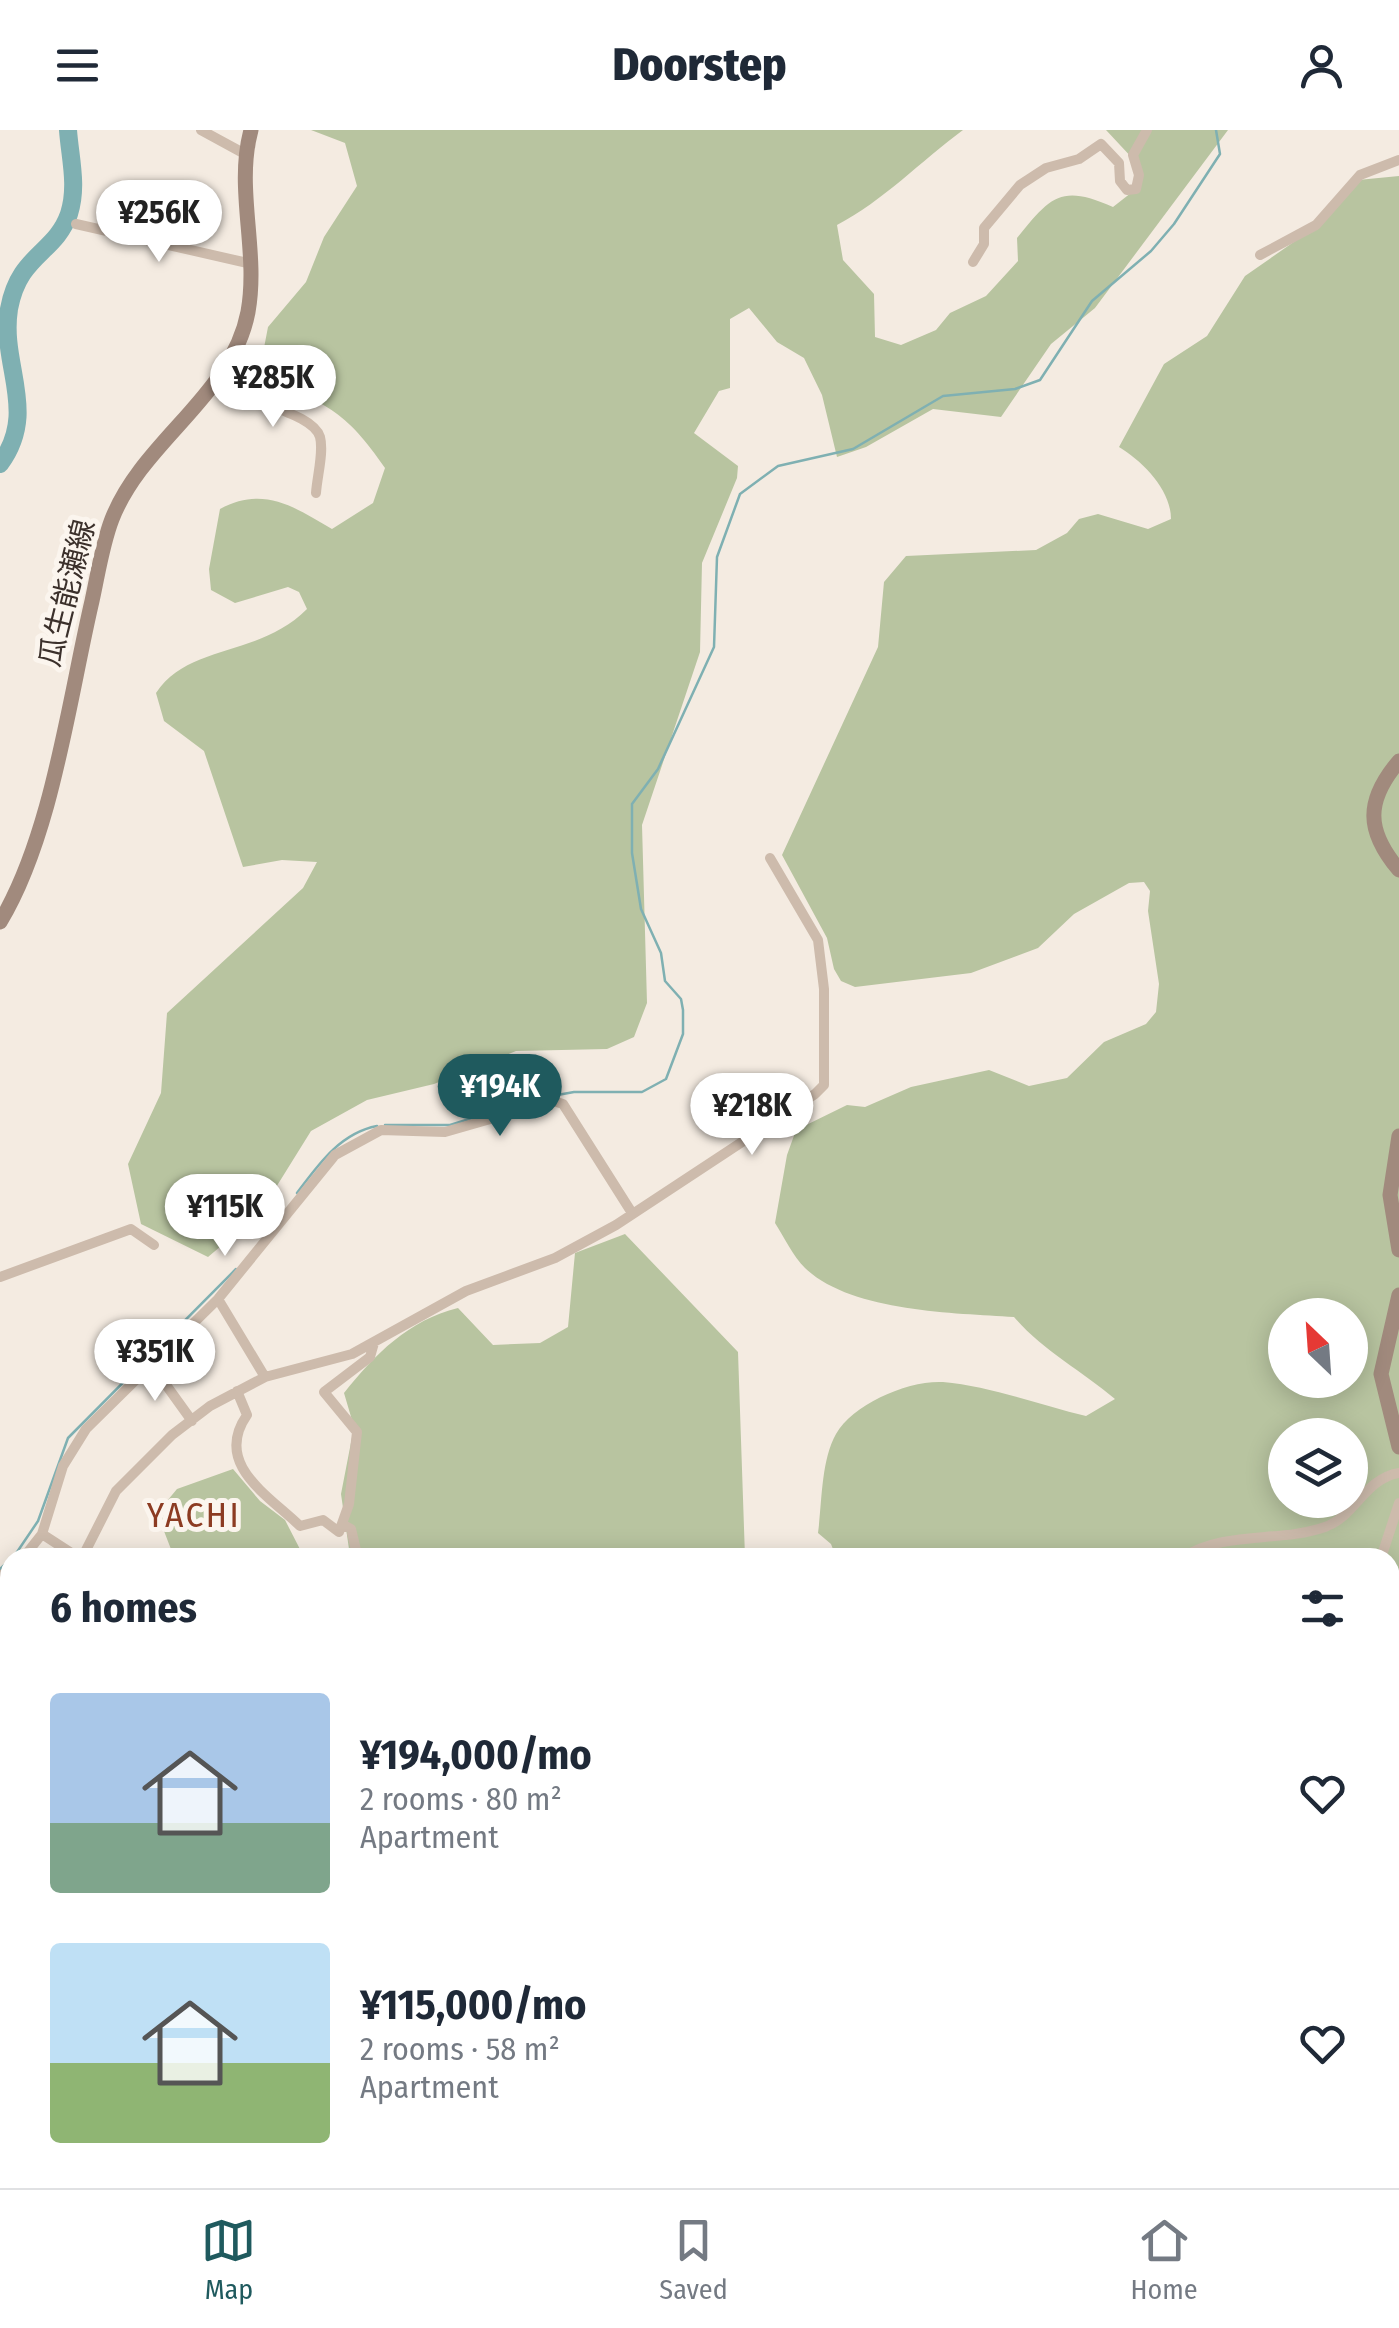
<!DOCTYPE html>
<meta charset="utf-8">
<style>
:root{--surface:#fff;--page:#f2f2f3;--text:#1f2937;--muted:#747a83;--line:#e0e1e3;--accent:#1f5a5e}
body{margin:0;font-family:"Fira Sans Condensed","Noto Sans JP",sans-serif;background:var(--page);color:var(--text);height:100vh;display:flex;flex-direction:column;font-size:38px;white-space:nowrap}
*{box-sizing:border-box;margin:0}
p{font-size:32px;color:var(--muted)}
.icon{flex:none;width:55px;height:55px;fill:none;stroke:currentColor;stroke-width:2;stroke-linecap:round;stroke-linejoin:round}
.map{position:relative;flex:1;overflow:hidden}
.drawer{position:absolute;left:0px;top:1418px;width:1400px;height:642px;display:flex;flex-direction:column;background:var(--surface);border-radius:30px 30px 0 0;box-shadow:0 5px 25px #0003}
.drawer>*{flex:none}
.needle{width:65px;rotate:335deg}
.tools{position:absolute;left:1268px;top:1168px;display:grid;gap:20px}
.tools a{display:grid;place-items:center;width:100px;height:100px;border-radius:50%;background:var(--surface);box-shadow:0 5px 25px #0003;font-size:50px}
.price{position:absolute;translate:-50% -85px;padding:0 22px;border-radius:35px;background:#fff;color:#222;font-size:32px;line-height:65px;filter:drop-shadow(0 2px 5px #0008)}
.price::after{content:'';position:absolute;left:50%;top:60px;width:30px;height:22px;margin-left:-15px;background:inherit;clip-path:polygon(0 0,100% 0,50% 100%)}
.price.current{background:var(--accent);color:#fff}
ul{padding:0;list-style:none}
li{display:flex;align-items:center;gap:30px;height:250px;padding:0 50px}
li span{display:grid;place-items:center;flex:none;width:280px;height:200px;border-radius:10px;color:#555}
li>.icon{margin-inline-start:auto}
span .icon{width:120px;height:120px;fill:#fffc;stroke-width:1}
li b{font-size:42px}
h2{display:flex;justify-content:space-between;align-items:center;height:120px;padding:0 50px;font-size:42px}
header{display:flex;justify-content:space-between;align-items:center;height:130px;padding:0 50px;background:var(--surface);font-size:45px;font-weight:800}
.tab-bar{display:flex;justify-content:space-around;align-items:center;height:140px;border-top:2px solid var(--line);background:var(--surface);font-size:28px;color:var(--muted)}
.tab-bar a{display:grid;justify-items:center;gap:5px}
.tab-bar .current{color:var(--accent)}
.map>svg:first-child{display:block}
.green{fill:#b8c4a0;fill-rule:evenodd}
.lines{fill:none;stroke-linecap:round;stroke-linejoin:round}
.stream{stroke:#7fb0b2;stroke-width:2.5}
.river{stroke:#7fb0b2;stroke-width:18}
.street{stroke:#cdbbac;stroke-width:10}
.secondary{stroke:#a18a7d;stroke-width:15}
.labels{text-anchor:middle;stroke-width:10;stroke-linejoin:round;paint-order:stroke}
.street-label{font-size:30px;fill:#3b302b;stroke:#fbf5ee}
.quarter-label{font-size:35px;letter-spacing:2.5px;fill:#8c3b22;stroke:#fbf5ee}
</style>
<header><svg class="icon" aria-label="menu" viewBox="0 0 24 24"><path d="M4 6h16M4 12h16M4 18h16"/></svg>Doorstep<svg class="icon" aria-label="person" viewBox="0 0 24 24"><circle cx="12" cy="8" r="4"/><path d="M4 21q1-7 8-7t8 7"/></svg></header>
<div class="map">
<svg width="1399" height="2058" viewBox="0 0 1399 2058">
<rect width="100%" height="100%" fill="#f4ebe1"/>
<path class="green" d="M311 0H963C921 31 883 71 837 95L843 130 874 164 875 207 901 215 936 200 950 183 986 166 1018 131 1017 108C1051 66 1061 54 1113 77L1136 59 1134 30 1106 0H1228L1095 178 1051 214 1001 287 933 279 866 317 837 327 822 265 804 228 777 212 749 178 730 189V258L719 261 694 303 738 336 737 348 702 433 700 522 642 695 647 873 634 907 607 919 516 921 434 954 367 970 311 1001 260 1083 208 1127 141 1094 128 1034 161 963 167 883 303 758 317 732 282 730 243 737 204 621 164 591 156 563C189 513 258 528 307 479L299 462 288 457 235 473 211 460 209 439 220 379C263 356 293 376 332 399L373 373 385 338C347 282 323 269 258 249L268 197 306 152 324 107 357 56 345 13Z
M1399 46V2058H1186L1185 2050H1390V1428L836 1427 831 1414 818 1403C822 1374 821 1330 836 1304 853 1274 908 1250 943 1252 990 1256 1040 1275 1086 1286L1115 1269C1082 1241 1042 1220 1014 1187 954 1183 851 1182 805 1138 793 1126 784 1107 775 1093L787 1025 796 1000 847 975 865 977 911 957 989 940 1029 956 1067 948 1104 912 1146 894 1156 882 1159 854 1148 781 1150 761 1144 752 1129 753 1074 784 1038 818 971 843 855 857 841 851 834 839 827 808 782 725 878 517 884 452 906 426 1036 420 1067 403 1079 389 1098 384 1148 399 1171 389C1171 359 1142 331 1119 317L1164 234 1207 206 1245 146 1318 95 1358 50ZM1285 1185H1350V1250H1285ZM1285 1305H1350V1370H1285Z
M625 1104 738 1222 745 1427 340 1428 349 1419 341 1364 354 1297 344 1263C375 1224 409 1190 458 1178L493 1215 540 1213 568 1197 575 1123Z
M233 1339 260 1371 285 1390 304 1427H174L157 1383 177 1359Z
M10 1857V2050H455L451 2058H0V1862Z
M983 2050H1125L1121 2058H1001Z"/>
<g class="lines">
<path class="stream" d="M385 995H450L530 970 574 962H642L666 949 683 904V880L681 869 665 851 661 823 641 779 632 723V674L658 639 714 517 717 427 740 364 778 336 853 319 943 266 1015 259 1040 250 1092 171 1151 121 1174 94 1220 24 1216 0
M297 1063C318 1035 340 1003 377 996
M13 1428 38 1391 68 1308 236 1139
M0 1439 10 1430
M1390 1645H1399
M0 1847 10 1843
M1210 2058 1212 2050"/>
<path class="river" d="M0 334C39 281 0 236 9 179 19 124 55 124 69 84 78 56 70 28 68 0"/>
<path class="street" d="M201 0 245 24
M76 94 252 134
M1260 125 1316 95 1360 45 1399 30
M973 132 984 114V98L1020 55 1046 38 1079 29 1101 14 1119 33 1120 51 1127 60 1136 59 1139 45 1133 25 1147 0
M219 249C241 273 312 281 320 307 324 322 317 347 316 363
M0 1147 131 1099 154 1115
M218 1169 265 1247
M151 1234 192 1291
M237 1261 247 1285C213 1334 268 1365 300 1396L323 1390 339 1402 349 1374 357 1302 324 1262 370 1227 374 1213
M344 1395 351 1399 356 1420 349 1428
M42 1404 63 1336 86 1299 218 1169 335 1025 381 1000 445 1002 553 971 563 974 632 1083
M23 1428 42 1404 79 1428
M82 1428 116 1361 172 1305 210 1276 265 1247 352 1224 466 1161 555 1128 616 1095 815 964 824 955V859L818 810 770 728
M1182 1428C1225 1400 1279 1413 1325 1397 1356 1386 1364 1349 1399 1343
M1381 1428 1399 1373
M0 1446 10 1440
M0 1508 10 1503
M1390 1594 1399 1592
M0 1646 10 1643
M1390 1708 1399 1710
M1390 1765 1399 1761
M1390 1870 1399 1872
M341 2058 368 2050
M1145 2058 1148 2050
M1397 2058 1399 2055"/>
<path class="secondary" d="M1399 631C1365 671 1366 701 1399 740
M0 792C52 706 69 569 92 471 98 444 102 415 112 389 143 310 232 266 248 182 259 121 235 59 251 0
M1399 1006 1390 1065 1399 1120
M1399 1165 1381 1244 1399 1317
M495 2050 609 2058"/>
</g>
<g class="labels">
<g class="street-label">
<text transform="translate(67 463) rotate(-76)" y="10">瓜生能瀬線</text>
</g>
<g class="quarter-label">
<text x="194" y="1397">YACHI</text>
</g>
</g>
</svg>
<div class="tools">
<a><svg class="needle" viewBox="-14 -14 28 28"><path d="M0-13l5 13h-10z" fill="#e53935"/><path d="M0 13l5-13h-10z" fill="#747a83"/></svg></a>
<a><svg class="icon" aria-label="layers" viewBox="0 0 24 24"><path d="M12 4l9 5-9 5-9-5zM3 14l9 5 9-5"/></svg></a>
</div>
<b class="price" style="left:159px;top:135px">¥256K</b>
<b class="price" style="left:273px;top:300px">¥285K</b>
<b class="price current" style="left:500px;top:1009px">¥194K</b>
<b class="price" style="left:752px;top:1028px">¥218K</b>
<b class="price" style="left:225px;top:1129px">¥115K</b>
<b class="price" style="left:155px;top:1274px">¥351K</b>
<section class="drawer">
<h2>6 homes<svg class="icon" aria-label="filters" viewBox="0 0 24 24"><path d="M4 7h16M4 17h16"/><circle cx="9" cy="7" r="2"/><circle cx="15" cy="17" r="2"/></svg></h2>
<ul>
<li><span style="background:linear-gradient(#a9c7e8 65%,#7fa58c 0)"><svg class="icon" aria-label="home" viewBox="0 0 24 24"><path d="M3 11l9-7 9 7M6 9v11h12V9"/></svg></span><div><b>¥194,000/mo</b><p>2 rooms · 80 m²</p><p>Apartment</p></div><svg class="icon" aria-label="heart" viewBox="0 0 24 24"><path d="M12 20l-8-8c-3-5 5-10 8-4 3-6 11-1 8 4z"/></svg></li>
<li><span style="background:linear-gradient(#bfe0f5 60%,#8fb573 0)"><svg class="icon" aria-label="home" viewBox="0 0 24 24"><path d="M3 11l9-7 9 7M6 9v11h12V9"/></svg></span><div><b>¥115,000/mo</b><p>2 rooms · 58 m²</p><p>Apartment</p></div><svg class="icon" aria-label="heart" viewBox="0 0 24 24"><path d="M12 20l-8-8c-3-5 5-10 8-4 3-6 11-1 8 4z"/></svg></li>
</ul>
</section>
</div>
<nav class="tab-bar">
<a class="current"><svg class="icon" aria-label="map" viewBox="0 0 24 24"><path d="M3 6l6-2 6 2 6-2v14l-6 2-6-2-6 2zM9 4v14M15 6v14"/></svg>Map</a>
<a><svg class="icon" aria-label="saved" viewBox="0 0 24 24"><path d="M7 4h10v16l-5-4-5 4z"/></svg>Saved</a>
<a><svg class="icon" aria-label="home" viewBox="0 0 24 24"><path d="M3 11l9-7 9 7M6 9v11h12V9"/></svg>Home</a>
</nav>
